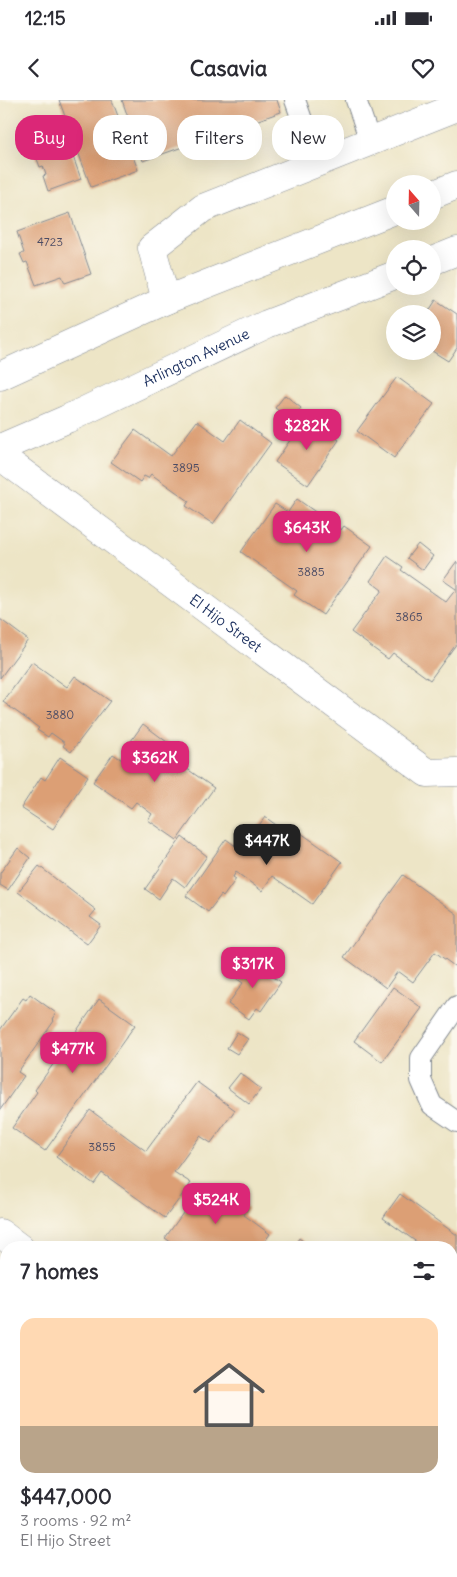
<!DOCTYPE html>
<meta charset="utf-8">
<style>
:root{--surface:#fff;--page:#f2f2f3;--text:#2b2b33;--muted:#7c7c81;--line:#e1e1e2;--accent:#db2777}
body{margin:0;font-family:Delius,sans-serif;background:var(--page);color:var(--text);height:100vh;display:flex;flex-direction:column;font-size:19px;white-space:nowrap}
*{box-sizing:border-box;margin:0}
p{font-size:16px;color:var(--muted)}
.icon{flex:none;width:28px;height:28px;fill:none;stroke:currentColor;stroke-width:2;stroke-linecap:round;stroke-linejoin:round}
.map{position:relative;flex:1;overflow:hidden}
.details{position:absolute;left:0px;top:1141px;width:458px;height:336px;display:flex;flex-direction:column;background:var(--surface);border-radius:20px 20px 0 0;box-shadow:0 5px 20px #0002}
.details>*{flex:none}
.hud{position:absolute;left:15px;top:15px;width:428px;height:45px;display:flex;gap:10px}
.needle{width:32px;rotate:340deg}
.controls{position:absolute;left:386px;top:75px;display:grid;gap:10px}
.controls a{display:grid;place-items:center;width:55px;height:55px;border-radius:50%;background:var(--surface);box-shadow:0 5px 20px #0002;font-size:25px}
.price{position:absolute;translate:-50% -42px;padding:0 11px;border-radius:10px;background:var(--accent);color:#fff;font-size:16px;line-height:32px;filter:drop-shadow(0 1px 2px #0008)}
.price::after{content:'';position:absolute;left:50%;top:30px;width:15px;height:11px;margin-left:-8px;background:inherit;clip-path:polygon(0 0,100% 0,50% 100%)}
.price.on{background:#222;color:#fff}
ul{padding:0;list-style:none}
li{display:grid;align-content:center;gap:10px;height:265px;padding:0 20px}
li+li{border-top:1px solid var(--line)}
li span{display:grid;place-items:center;height:155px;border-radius:15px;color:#555}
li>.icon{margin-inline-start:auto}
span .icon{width:90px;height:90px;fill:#fffc;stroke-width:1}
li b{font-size:21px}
h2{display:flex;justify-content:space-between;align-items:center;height:60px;padding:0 20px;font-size:21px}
.pill{padding:0 18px;border-radius:20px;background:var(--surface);box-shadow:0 5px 20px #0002;font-size:18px;line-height:45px}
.pill.on{background:var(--accent);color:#fff}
.status{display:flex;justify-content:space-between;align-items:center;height:35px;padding:0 25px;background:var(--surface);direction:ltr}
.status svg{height:14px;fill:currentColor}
header{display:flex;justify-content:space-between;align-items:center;height:65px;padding:0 20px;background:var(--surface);font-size:22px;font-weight:700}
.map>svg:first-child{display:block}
.building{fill:#dc9f74}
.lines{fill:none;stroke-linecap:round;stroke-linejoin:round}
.lane-casing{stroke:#848a92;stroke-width:22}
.street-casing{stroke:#848a92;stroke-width:29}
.primary-casing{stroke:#848a92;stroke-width:29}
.lane{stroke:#fff;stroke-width:20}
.street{stroke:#fff;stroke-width:28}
.primary{stroke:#fff;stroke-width:28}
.labels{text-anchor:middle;stroke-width:4;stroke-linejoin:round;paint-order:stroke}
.number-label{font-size:12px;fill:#4b4b64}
.street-label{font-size:15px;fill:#1b2f5e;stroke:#fbf7ec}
</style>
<div class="status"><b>12:15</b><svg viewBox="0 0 49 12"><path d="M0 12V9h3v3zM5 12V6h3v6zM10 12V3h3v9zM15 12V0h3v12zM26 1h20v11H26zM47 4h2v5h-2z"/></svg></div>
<header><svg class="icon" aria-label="back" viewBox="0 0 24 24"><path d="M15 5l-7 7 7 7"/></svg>Casavia<svg class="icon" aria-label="heart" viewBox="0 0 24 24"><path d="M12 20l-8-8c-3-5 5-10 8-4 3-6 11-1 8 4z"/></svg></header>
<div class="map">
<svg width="457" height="1477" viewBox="0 0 457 1477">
<rect width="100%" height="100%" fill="#fbf7ec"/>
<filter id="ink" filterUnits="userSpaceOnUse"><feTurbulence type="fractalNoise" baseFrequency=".02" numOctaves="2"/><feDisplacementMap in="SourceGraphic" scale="10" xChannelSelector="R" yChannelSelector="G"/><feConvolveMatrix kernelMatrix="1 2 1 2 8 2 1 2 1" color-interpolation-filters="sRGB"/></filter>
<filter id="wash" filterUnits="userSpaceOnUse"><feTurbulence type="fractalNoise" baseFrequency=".0096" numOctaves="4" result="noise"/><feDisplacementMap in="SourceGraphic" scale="20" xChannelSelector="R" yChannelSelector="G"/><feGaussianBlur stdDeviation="1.12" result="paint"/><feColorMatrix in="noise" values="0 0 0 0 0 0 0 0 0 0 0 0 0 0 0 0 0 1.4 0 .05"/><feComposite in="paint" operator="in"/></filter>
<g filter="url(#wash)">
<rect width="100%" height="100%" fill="#ede5c6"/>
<g id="blocks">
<path class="building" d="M59 0H112L138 70 91 87Z
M122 0H277L281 12 143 61Z
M65 34 81 79 48 91 43 76 46 75 43 66 40 67 34 51 37 50 35 45Z
M70 113 91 174 65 183 62 176 36 185 27 162 24 163 20 154 24 153 17 132Z
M436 200 457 214V248L448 261 432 251V214H427Z
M397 277 434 304 394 358 357 331Z
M285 295 301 308 292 320 275 308Z
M306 317 339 340 308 385 275 362Z
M240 320 271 343 213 424 186 406 189 401 151 374 148 378 144 376 140 382 111 362 135 330 171 356 197 321 225 341Z
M297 399 341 430 344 426 372 446 323 515 294 495 297 491 241 452 275 404 288 412Z
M418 444 433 456 423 470 407 458Z
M387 456 403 467 401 470 446 502 456 489 443 480 457 461V543L430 580 393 553 388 559 351 532 382 490 370 481Z
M0 519 28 540 0 578Z
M32 562 67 587 75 576 110 601 71 652 63 646 65 643 51 633 48 637 37 630 39 628 3 602Z
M143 624 175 648 169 656 214 688 177 740 148 720 152 714 136 702 131 708 93 682 113 654 127 663 134 653 126 648Z
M60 657 88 676 53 729 21 708 41 677 45 680Z
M265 717 297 740 301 733 342 762 312 804 272 776 262 791 236 772 233 777 236 779 223 797 221 795 208 812 186 796 226 739 241 750Z
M182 737 207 756 185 787 173 778 159 799 145 789Z
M18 748 30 758 8 790 0 785V773Z
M39 766 96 810 90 817 101 825 87 844 18 792Z
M403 775 457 814V868L435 852 413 882 398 871 386 888 344 857Z
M246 859 281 882 261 911 257 908 249 919 228 904 243 883 234 877Z
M393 887 422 908 382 962 354 941Z
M30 894 56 913 52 919 54 921 18 972 24 976 0 1010V930L23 898 26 900Z
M99 899 135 925 45 1051 12 1028 37 992 35 990Z
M237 932 248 939 237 954 227 948Z
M240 973 261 989 249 1004 228 988Z
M197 982 235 1010 211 1043 200 1036 174 1072 191 1083 165 1118 102 1073 94 1084 56 1057 90 1010 146 1051Z
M201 1088 222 1103 228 1094 248 1108 244 1115 270 1134 260 1148H179L165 1138Z
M400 1094 457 1135V1156L451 1164V1148H425L383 1118Z
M299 1138 312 1148H293Z
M451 1224 457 1229V1247L451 1255Z
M0 1258 6 1263V1309L0 1317Z
M457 1260V1343L454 1348 451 1346V1268Z
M6 1328V1373L0 1368V1336Z
M179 1471H217L224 1477H187Z"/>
</g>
</g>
<g filter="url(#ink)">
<use href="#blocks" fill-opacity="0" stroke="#848a92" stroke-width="1"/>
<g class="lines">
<defs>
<path id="lane" d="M295 0 317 62
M356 0 370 41
M457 906 421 958V980L432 1005 457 1022"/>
<g id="street">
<path d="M166 200 152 148 203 108 457 7"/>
<path id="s1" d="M0 356 427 673 457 672"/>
<path d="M0 1133 20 1148"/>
<path d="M451 1458 457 1462"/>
</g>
<g id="primary">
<path d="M432 95 457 85"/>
<path d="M432 161 457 151"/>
<path d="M0 276 166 200 395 110"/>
<path id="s2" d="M0 348 67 319 267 224 395 175"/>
</g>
</defs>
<use href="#lane" class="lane-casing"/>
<use href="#street" class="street-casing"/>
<use href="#primary" class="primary-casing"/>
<use href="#lane" class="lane"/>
<use href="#street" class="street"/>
<use href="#primary" class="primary"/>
</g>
</g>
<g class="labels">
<g class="number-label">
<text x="50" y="146">4723</text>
<text x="186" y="372">3895</text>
<text x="311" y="476">3885</text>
<text x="409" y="521">3865</text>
<text x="60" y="619">3880</text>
<text x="102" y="1051">3855</text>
</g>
<g class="street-label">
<text dy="5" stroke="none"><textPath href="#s2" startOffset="216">Arlington Avenue</textPath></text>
<text dy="5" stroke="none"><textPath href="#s1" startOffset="281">El Hijo Street</textPath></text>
</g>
</g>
</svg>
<div class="controls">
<a><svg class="needle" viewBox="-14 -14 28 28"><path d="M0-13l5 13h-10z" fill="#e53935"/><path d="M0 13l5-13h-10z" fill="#7c7c81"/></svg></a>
<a><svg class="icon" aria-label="locate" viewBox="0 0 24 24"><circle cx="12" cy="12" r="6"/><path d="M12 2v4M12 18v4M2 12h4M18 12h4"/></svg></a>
<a><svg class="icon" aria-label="layers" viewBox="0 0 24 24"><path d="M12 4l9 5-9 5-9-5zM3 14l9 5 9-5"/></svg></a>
</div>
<b class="price" style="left:307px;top:351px">$282K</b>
<b class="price" style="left:307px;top:453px">$643K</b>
<b class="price" style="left:155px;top:683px">$362K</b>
<b class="price on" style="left:267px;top:766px">$447K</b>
<b class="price" style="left:253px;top:889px">$317K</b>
<b class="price" style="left:73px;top:974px">$477K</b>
<b class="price" style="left:216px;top:1125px">$524K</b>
<div class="hud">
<a class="pill on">Buy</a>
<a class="pill">Rent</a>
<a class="pill">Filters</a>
<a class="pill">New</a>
</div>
<section class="details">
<h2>7 homes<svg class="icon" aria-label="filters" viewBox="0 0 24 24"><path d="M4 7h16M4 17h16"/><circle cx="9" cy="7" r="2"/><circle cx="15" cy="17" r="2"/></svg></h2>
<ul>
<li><span style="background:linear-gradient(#ffd9b3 70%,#b9a48a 0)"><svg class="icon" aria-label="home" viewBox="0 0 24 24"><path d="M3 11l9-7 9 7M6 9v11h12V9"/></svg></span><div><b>$447,000</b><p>3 rooms · 92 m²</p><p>El Hijo Street</p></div></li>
</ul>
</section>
</div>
